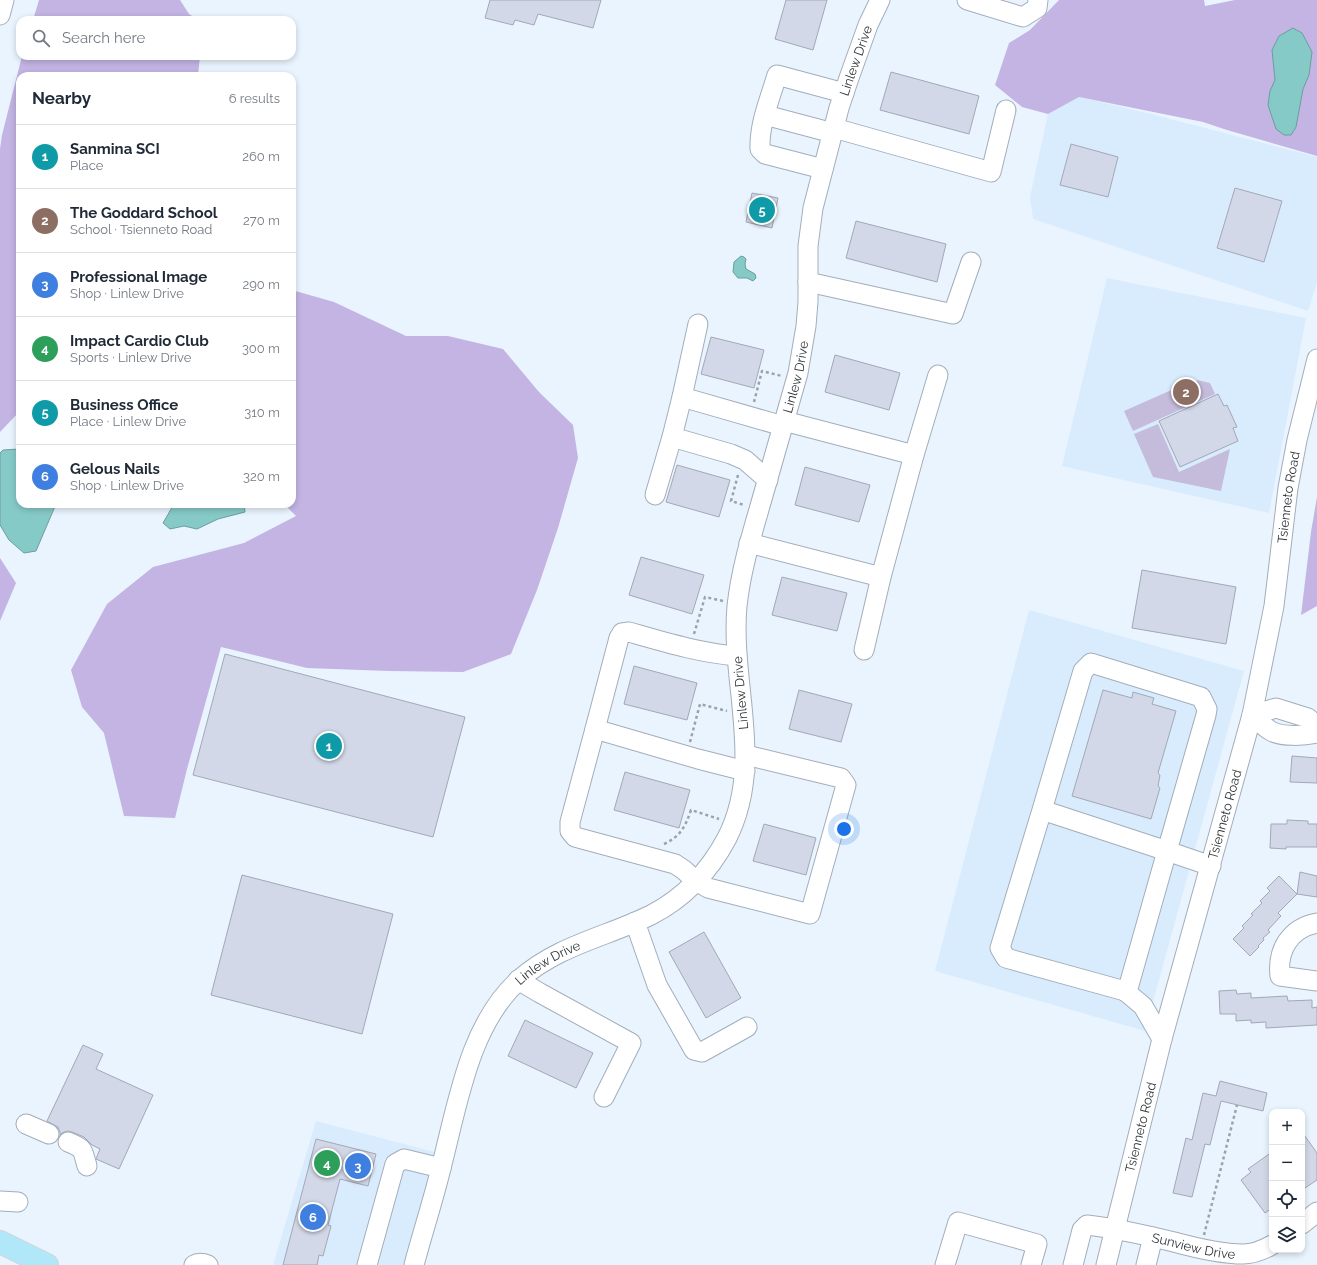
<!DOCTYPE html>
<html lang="en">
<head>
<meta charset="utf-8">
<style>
  body { margin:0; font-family:Raleway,sans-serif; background:#f2f2f3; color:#1f2937 }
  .controls { position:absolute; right:12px; bottom:12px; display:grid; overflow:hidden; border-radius:8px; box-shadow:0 2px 6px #0003 }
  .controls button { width:36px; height:36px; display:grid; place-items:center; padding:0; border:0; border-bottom:1px solid #e0e1e3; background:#fff; color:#1f2937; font:20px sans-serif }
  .you { position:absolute; left:844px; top:829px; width:14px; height:14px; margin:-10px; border:3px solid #fff; border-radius:50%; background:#1a73e8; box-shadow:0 0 0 6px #1a73e833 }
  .badge { display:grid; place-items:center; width:26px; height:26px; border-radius:50%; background:#0f766e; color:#fff; font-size:13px; font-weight:700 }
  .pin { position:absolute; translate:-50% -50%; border:2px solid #fff; box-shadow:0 1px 4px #0006 }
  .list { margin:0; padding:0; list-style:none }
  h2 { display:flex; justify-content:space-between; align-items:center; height:52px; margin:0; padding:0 16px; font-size:17px }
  h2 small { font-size:13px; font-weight:400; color:#747a83 }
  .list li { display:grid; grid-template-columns:26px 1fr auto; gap:12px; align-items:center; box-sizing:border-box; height:64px; padding:0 16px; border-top:1px solid #e0e1e3 }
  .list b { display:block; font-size:15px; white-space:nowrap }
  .list p { margin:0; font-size:13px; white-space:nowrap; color:#747a83 }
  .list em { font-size:13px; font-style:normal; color:#747a83 }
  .icon { flex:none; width:22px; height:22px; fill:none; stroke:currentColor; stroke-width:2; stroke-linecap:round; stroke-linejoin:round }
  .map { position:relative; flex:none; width:1317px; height:1265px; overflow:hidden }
  .search { position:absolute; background:#fff; box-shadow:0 2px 6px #0003; left:16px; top:16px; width:280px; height:44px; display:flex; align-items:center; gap:10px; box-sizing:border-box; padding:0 14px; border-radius:12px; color:#747a83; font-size:15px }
  .panel { position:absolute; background:#fff; box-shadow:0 2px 6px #0003; left:16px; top:72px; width:280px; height:436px; border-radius:12px }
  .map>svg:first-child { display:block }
</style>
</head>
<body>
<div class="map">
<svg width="1317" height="1265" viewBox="0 0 1317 1265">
  <rect width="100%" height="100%" fill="#e9f4fe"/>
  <path fill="#d9ecfe" d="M1079,97L1147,113L1317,157V283L1308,311L1033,219L1030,197L1048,114Z
    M1107,278L1306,318L1269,513L1062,466Z
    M1029,610L1244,671L1145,1031L935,971Z
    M316,1121L442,1154L410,1265H273Z"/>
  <path fill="#c5bbdb" d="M1197,380L1210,383L1215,394L1133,431L1124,411L1185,384L1195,387Z
    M1158,424L1179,472L1230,449L1221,491L1153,477L1134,434Z"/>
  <path fill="#c3b4e3" d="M39,0H180L189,14L199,20H33Z
    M1059,0H1204L1205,6L1235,0H1317V156L1227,130L1203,122L1079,97L1048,114L1022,107L995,85L1009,43L1030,30Z
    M22,56H200L198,76H20V411L0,432V149L2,135Z
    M292,290L334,302L406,336H448L503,349L539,392L573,425L578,458L558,528L537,590L511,654L463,672L388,671L307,668L221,647L187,769L175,818L124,816L104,733L82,707L71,670L107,604L153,567L244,543L296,516L284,504H292Z
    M1317,497V606L1301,615L1311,532Z
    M0,558L16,583L0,621Z"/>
  <path fill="#86cac8" stroke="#6c9d9d" d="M1293,28L1302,33L1312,52L1309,75L1303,89L1296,127L1291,135H1284L1276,129L1268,105L1270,91L1275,80L1272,50L1279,36Z
    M741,256L744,257L746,259L745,264L746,269L755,274L756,278L753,281L747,278H738L733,272L734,262Z
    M20,449V504H56L36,551L24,553L9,540L0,525V453L3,450Z
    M174,504H244L245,512L218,519L197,529L184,526L170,529L163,523Z"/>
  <path fill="#d3d8e8" stroke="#a3a7b6" d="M490,0H601L593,28L538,14L534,25L515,20L513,25L485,18Z
    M786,0H827L813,50L775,39Z
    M891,72L979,96L969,134L880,110Z
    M1071,144L1118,157L1108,197L1060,185Z
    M1235,188L1282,201L1264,262L1217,248Z
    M752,193L778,198L772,228L746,222Z
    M856,221L946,244L937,282L846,258Z
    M711,337L764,350L754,388L701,374Z
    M835,355L900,373L889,410L825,392Z
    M1218,394L1224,406L1227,405L1237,427L1233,428L1238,441L1180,467L1159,421Z
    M677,465L730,480L719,517L666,502Z
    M805,467L870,485L859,522L795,505Z
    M641,557L704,575L692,614L629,595Z
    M1142,570L1236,587L1226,644L1132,628Z
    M782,577L847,593L837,631L772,615Z
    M225,654L465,717L433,837L193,775Z
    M634,666L697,683L687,720L624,704Z
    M799,690L852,704L841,742L789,729Z
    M1103,690L1132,698L1133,692L1154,698L1152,704L1176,711L1158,773L1160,775L1158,786L1160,788L1151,819L1072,796Z
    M1292,756L1317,758V783L1290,782Z
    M625,772L690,790L679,828L614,810Z
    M1287,820L1308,821V824H1317V847H1286V849L1270,848L1271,824H1287Z
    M764,824L816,838L806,875L753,861Z
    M1300,872L1317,876V897L1297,894Z
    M242,875L393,914L362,1034L211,995Z
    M1279,876L1297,894L1278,913L1281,916L1268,930L1270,932L1263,938L1264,940L1258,946L1259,947L1250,956L1233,939L1244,928L1242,926L1253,915L1251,914L1262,903L1260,901L1270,891L1267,888Z
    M704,932L741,998L706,1018L669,952Z
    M1236,990L1237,994L1251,993V998L1287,996L1288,1001L1312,1000V1008L1317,1007V1025L1266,1028V1022L1251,1023V1020L1236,1021V1014H1220L1219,991Z
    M525,1020L593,1053L576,1088L508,1056Z
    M83,1045L103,1054L96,1069L153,1095L119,1169L96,1159L100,1149L92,1145L84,1137L72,1132L67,1131L62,1133L60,1135V1132L58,1127L47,1121Z
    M1220,1081L1267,1093L1263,1111L1221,1101L1210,1145L1205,1144L1192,1197L1173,1193L1186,1138L1192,1140L1203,1093L1216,1096Z
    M1302,1132L1317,1153V1180L1302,1190Z
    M316,1139L376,1154L368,1186L340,1179L328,1225L331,1226L323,1256L319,1255L317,1265H283Z
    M1272,1152V1208L1265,1213L1241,1180L1251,1172L1248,1169Z"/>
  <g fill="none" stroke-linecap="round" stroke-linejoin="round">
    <g stroke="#a2aeba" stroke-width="21">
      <g id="minor">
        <path d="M967,0L1023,17L1037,8L1038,0"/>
        <path d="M0,15L4,0"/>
        <path d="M765,115L833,133"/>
        <path d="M834,128L991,172L1006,110"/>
        <path d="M823,169L765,154L760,149C759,124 770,99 777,75L844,93"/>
        <path d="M808,282L953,314L971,262"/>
        <path d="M682,397L698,324"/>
        <path d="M914,455L938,375"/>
        <path d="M768,480L745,460L731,454L672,437L682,397L783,426"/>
        <path d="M655,495L672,437"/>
        <path d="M749,543L881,577L914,455L784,421"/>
        <path d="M864,650L881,577"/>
        <path d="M1252,715C1258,720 1264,727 1271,731C1281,737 1305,736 1317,733"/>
        <path d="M1252,715L1276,708L1308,718L1317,726"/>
        <path d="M595,729L619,638L622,633L629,632C664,642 700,653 737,656"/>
        <path d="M745,771L698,759L595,729L570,822V831L575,837L675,864L684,870L696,881L708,888L810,914L846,785L841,778L746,755"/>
        <path d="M1042,810L1083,671L1091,663L1201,697L1207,709L1206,715L1167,851L1042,810L1000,948L1006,958L1125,991L1129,985L1167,851L1211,866"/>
        <path d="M635,922L657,985L694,1050L702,1052L747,1027"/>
        <path d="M1317,923C1290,928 1277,950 1280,976L1317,981"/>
        <path d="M518,980L540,993L631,1043L604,1097"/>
        <path d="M1125,991L1143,1006L1162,1039"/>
        <path d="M26,1124L49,1134"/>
        <path d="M68,1142C85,1149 82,1149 87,1166"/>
        <path d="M0,1201L18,1202"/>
        <path d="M1302,1224L1317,1212"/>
        <path d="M194,1265C199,1262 203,1263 208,1265"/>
        <path d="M367,1265L395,1164L404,1159L441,1168"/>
        <path id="s1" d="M414,1265C423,1231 434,1198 442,1164C458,1102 470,1023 520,979C559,945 606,937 651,915C684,898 710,870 727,838C765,763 730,684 737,606C741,569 752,534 762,499C774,457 786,415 798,373L806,326L808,302V246L813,208L839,108L849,78L868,25L880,0"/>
        <path d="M945,1265L958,1222L1037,1244L1031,1265"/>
        <path id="s2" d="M1073,1265L1082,1230L1087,1225C1116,1228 1145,1235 1174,1242C1196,1248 1220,1254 1243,1254C1254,1254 1263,1250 1272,1245"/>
        <path id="s3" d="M1106,1265L1162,1039L1252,715L1274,606L1288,488L1297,440L1317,359"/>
        <path d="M1146,1265L1153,1237"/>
      </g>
    </g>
    <g stroke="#d1d3d3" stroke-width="24">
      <path id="major" d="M0,1242L47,1265"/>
    </g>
    <path stroke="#9aa3aa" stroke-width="2.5" stroke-dasharray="3 3" stroke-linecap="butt" d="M754,402L762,371L782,376
      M738,475L731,501L744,505
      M694,634L705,597L723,601
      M690,742L700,704L727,711
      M664,844C681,836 685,827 691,810L719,819
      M1204,1235L1237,1105"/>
    <use href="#minor" stroke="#fff" stroke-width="19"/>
    <use href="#major" stroke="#b0e8fa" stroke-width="22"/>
  </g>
  <g text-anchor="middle" stroke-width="4" stroke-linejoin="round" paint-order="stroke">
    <g font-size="13" fill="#2f3539" stroke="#fff">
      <text dy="5" stroke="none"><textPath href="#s1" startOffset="1361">Linlew Drive</textPath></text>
      <text dy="5" stroke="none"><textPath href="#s1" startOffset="1037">Linlew Drive</textPath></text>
      <text dy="5" stroke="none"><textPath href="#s3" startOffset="790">Tsienneto Road</textPath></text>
      <text transform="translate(740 693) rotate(-95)" y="5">Linlew Drive</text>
      <text dy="5" stroke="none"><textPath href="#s3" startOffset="466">Tsienneto Road</textPath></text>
      <text dy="5" stroke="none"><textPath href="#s1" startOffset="341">Linlew Drive</textPath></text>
      <text dy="5" stroke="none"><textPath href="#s3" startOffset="142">Tsienneto Road</textPath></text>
      <text dy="5" stroke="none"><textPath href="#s2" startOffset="152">Sunview Drive</textPath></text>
    </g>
  </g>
</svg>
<div class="controls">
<button>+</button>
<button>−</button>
<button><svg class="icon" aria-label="locate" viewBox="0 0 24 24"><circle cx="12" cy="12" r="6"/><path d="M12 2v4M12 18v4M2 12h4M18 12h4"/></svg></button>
<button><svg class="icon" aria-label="layers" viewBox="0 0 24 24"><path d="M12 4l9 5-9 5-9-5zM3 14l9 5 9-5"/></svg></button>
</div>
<div class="you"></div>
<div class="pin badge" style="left:329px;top:746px;background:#0f9aa8">1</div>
<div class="pin badge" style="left:1186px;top:392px;background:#8d6e63">2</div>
<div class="pin badge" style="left:358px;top:1166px;background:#3f7fe0">3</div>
<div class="pin badge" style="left:327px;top:1163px;background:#2e9e5b">4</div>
<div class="pin badge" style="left:762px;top:210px;background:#0f9aa8">5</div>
<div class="pin badge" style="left:313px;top:1217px;background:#3f7fe0">6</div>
<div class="search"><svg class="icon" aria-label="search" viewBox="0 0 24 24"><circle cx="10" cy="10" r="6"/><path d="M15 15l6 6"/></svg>Search here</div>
<section class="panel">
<h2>Nearby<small>6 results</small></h2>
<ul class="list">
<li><span class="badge" style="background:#0f9aa8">1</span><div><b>Sanmina SCI</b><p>Place</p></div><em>260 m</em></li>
<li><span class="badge" style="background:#8d6e63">2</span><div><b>The Goddard School</b><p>School · Tsienneto Road</p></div><em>270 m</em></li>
<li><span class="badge" style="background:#3f7fe0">3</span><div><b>Professional Image</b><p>Shop · Linlew Drive</p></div><em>290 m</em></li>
<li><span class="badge" style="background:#2e9e5b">4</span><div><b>Impact Cardio Club</b><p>Sports · Linlew Drive</p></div><em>300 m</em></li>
<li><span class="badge" style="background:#0f9aa8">5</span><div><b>Business Office</b><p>Place · Linlew Drive</p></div><em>310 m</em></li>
<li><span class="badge" style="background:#3f7fe0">6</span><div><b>Gelous Nails</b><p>Shop · Linlew Drive</p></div><em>320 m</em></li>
</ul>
</section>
</div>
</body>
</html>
